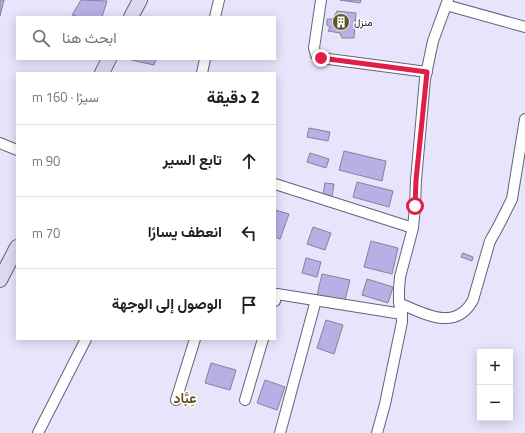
<!DOCTYPE html>
<html lang="ar">
<head>
<meta charset="utf-8">
<style>
  body { margin:0; font-family:"Titillium Web",Vazirmatn,sans-serif; background:#f2f2f2; color:#202124; direction:rtl }
  .controls { position:absolute; right:12px; bottom:12px; display:grid; overflow:hidden; border-radius:0px; box-shadow:0 2px 10px #0003 }
  .controls button { width:36px; height:36px; display:grid; place-items:center; padding:0; border:0; border-bottom:1px solid #e0e0e0; background:#fff; color:#202124; font:20px sans-serif }
  .stop { position:absolute; width:12px; height:12px; margin:-9px; border:3px solid #e11d48; border-radius:50%; background:#fff }
  .stop.end { background:#e11d48; border-color:#fff; box-shadow:0 1px 4px #0008 }
  .list { margin:0; padding:0; list-style:none }
  h2 { display:flex; justify-content:space-between; align-items:center; height:52px; margin:0; padding:0 16px; font-size:17px }
  h2 small { font-size:13px; font-weight:400; color:#757577 }
  .list li { display:grid; grid-template-columns:26px 1fr auto; gap:12px; align-items:center; box-sizing:border-box; height:72px; padding:0 16px; border-top:1px solid #e0e0e0 }
  .list b { display:block; font-size:15px; white-space:nowrap }
  .list em { font-size:13px; font-style:normal; color:#757577 }
  .icon { flex:none; width:22px; height:22px; fill:none; stroke:currentColor; stroke-width:2; stroke-linecap:round; stroke-linejoin:round }
  .map { position:relative; flex:none; width:525px; height:433px; overflow:hidden; direction:ltr }
  .search { position:absolute; background:#fff; box-shadow:0 2px 10px #0003; left:16px; top:16px; width:260px; height:44px; display:flex; align-items:center; gap:10px; box-sizing:border-box; padding:0 14px; border-radius:0px; color:#757577; font-size:15px }
  .panel { position:absolute; background:#fff; box-shadow:0 2px 10px #0003; left:16px; top:72px; width:260px; height:268px; border-radius:0px; direction:rtl }
  .map>svg:first-child { display:block }
</style>
</head>
<body>
<div class="map">
<svg width="525" height="433" viewBox="0 0 525 433">
  <rect width="100%" height="100%" fill="#e8e4fb"/>
  <path fill="#baafe4" stroke="#86819b" d="M0,0H4L0,16Z
    M81,0L107,1L102,17H79L72,15Z
    M340,0H361L360,3Z
    M337,11L356,13L354,38H342L340,33L328,31L330,27L327,25V19H333Z
    M131,59H156L154,65L131,60Z
    M309,128L330,132L328,141L307,137Z
    M344,151L386,161L382,181L339,170Z
    M310,153L329,159L326,168L307,162Z
    M357,182L393,191L389,207L353,197Z
    M325,183L334,184L332,197L323,195Z
    M275,210L289,214L280,239L275,237Z
    M313,227L331,233L325,250L307,244Z
    M371,241L398,248L392,274L364,267Z
    M463,253L473,257L472,261L461,257Z
    M306,258L321,262L317,277L302,273Z
    M322,274L350,280L345,300L317,295Z
    M367,279L393,287L388,303L362,295Z
    M326,320L343,325L334,354L317,348Z
    M211,363L236,370L230,390L205,383Z
    M265,380L285,387L277,410L257,403Z"/>
  <g fill="none" stroke-linecap="round" stroke-linejoin="round">
    <g stroke="#66627b" stroke-width="12">
      <path id="street" d="M321,0L314,48L316,55L321,58L427,72
        M446,5L525,27
        M215,17L219,0
        M202,73L205,59
        M0,143L17,150
        M275,184L413,228
        M275,301L277,294L402,314
        M399,303C424,314 456,332 473,300L490,241L499,225L512,199L525,119
        M176,400L195,339
        M245,400L263,339
        M38,433L86,339
        M280,433L316,300
        M377,433L385,404L402,322V314L399,303V289L400,277L413,228L415,207L416,180L425,79L433,41L448,0"/>
    </g>
    <g stroke="#66627b" stroke-width="16">
      <path id="secondary" d="M131,17L140,0
        M102,73L109,59
        M0,280L17,247"/>
    </g>
    <use href="#street" stroke="#fff" stroke-width="10"/>
    <use href="#secondary" stroke="#ded9ef" stroke-width="14"/>
  </g>
  <g fill="none" stroke-linecap="round" stroke-linejoin="round">
    <path stroke="#e11d48" stroke-width="5" d="M321,58L427,72L416,180L415,206"/>
  </g>
  <defs>
    <g id="building-disc" transform="scale(0.9)"><circle r="9.5" fill="#605723" stroke="#fff"/><path d="M-4-6H4V6H1V3H-1V6H-4ZM-2.5-4.3h1.7v1.8h-1.7ZM.8-4.3h1.7v1.8H.8ZM-2.5-1h1.7V.8h-1.7ZM.8-1h1.7V.8H.8Z" fill="#fff"/></g>
  </defs>
  <g fill-rule="evenodd">
    <use href="#building-disc" x="341" y="22"/>
  </g>
  <g text-anchor="middle" stroke-width="3" stroke-linejoin="round" paint-order="stroke">
    <g font-size="10" fill="#191721" stroke="#fff" text-anchor="start">
      <text x="354" y="26">منزل</text>
    </g>
    <g font-size="14" font-weight="bold" fill="#62571b" stroke="#fff">
      <text x="185" y="403">عِبَّاد</text>
    </g>
  </g>
</svg>
<div class="controls">
<button>+</button>
<button>−</button>
</div>
<div class="stop" style="left:415px;top:206px"></div>
<div class="stop end" style="left:321px;top:58px"></div>
<div class="search"><svg class="icon" aria-label="search" viewBox="0 0 24 24"><circle cx="10" cy="10" r="6"/><path d="M15 15l6 6"/></svg>ابحث هنا</div>
<section class="panel">
<h2>2 دقيقة<small>سيرًا · 160 m</small></h2>
<ul class="list">
<li><svg class="icon" aria-label="ahead" viewBox="0 0 24 24"><path d="M12 20V5M6 11l6-6 6 6"/></svg><div><b>تابع السير</b></div><em>90 m</em></li>
<li><svg class="icon" aria-label="left" viewBox="0 0 24 24"><path d="M17 20v-9H6M10 6l-5 5 5 5"/></svg><div><b>انعطف يسارًا</b></div><em>70 m</em></li>
<li><svg class="icon" aria-label="arrive" viewBox="0 0 24 24"><path d="M6 21V4h12l-3 4 3 4H6"/></svg><div><b>الوصول إلى الوجهة</b></div></li>
</ul>
</section>
</div>
</body>
</html>
